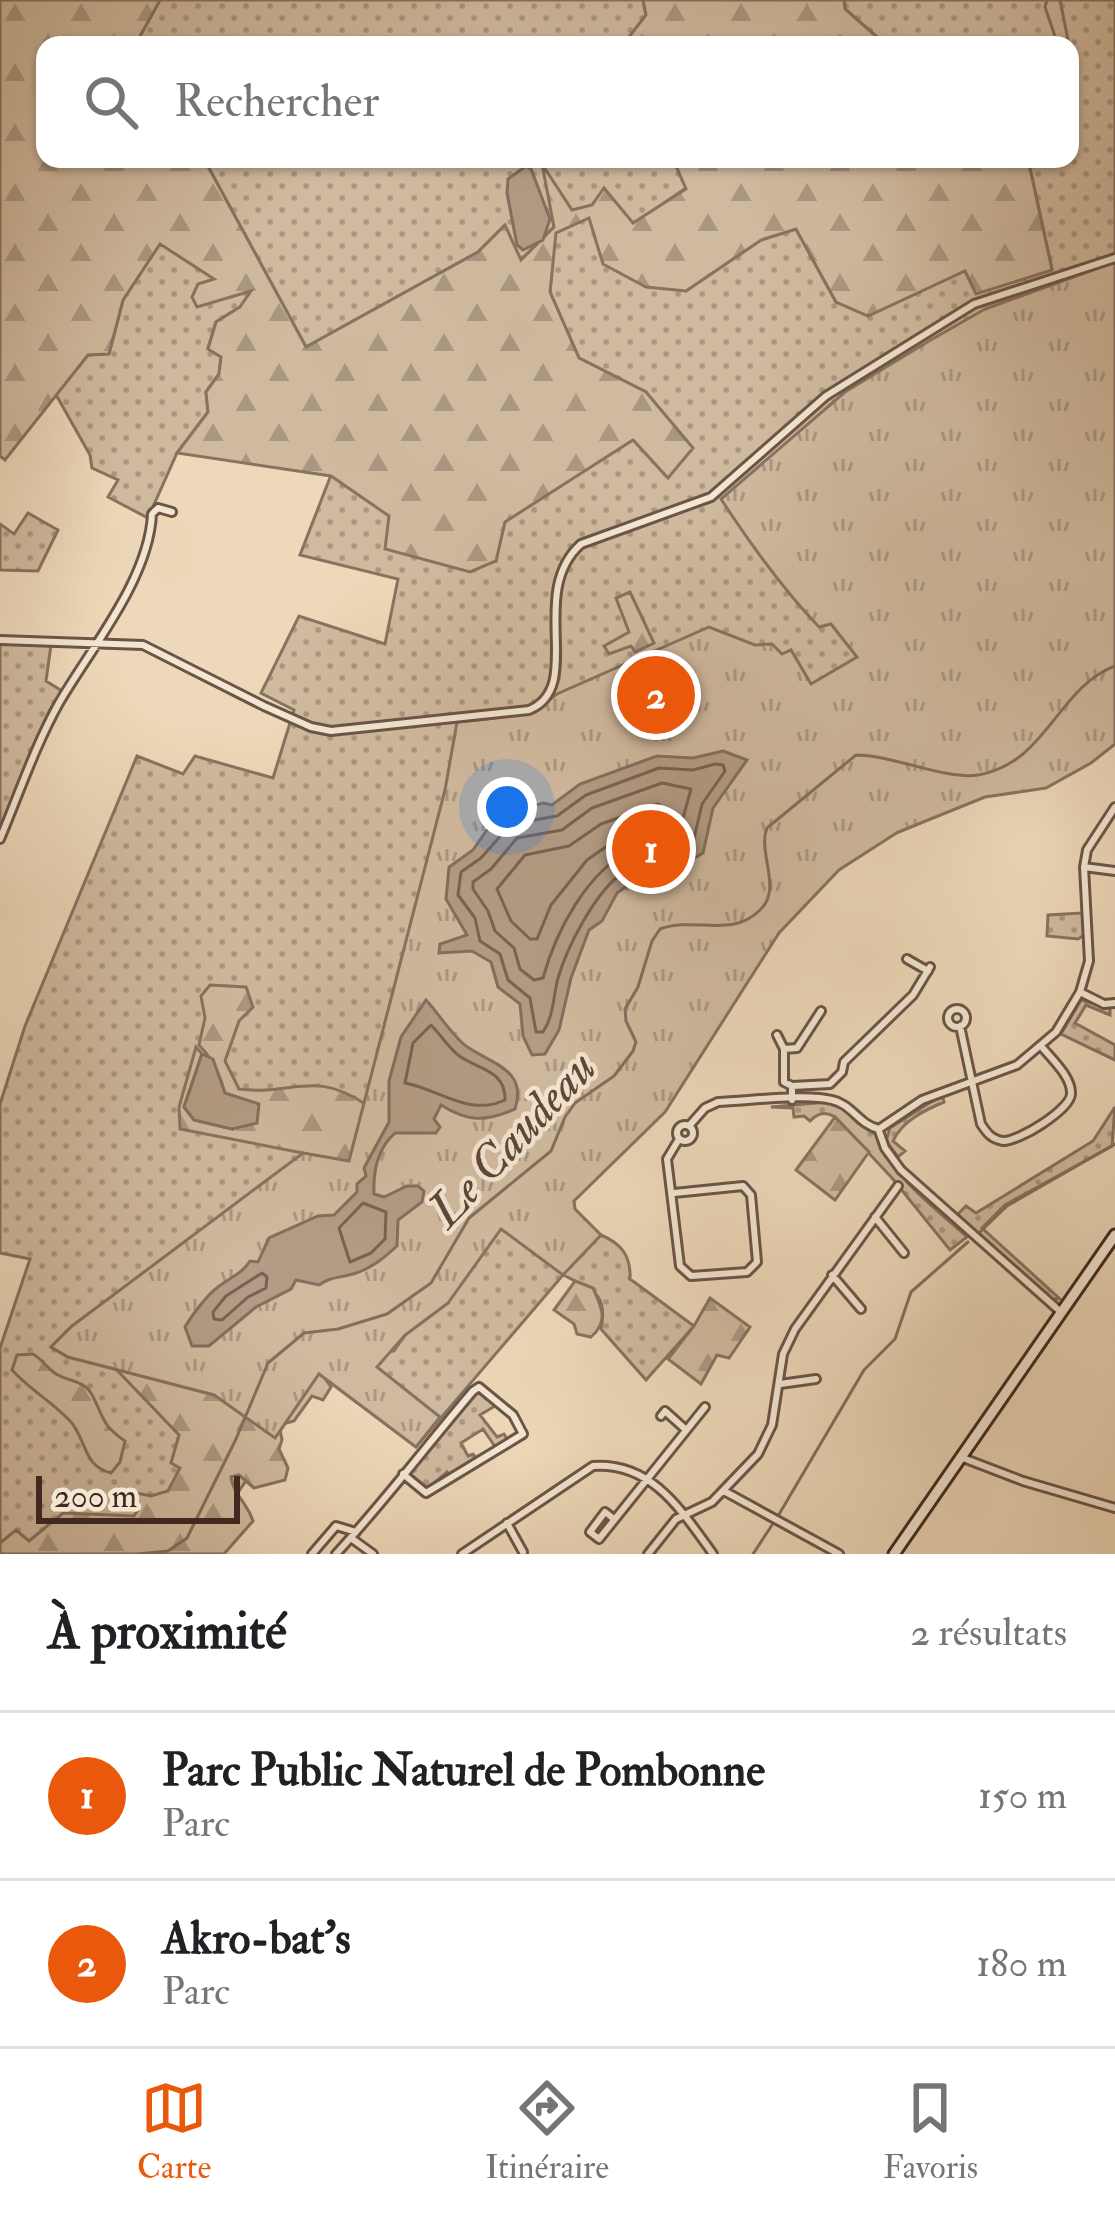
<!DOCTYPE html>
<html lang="fr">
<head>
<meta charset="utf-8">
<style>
  body { margin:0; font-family:"IM FELL Double Pica",serif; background:#f2f2f2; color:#202124 }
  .scale { position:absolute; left:36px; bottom:30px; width:204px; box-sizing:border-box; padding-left:12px; border:6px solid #412920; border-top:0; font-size:33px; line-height:42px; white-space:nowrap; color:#412920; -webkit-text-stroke:9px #f3e6d2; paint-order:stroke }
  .you { position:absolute; left:507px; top:807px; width:42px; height:42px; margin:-30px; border:9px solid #fff; border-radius:50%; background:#1a73e8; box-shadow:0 0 0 18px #1a73e833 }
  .badge { display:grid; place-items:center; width:78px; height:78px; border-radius:50%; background:#ea580c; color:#fff; font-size:39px; font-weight:700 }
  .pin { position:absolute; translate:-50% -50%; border:6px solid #fff; box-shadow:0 3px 12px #0006 }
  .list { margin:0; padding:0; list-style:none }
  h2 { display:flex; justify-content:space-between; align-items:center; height:156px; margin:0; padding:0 48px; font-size:51px }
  h2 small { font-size:39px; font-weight:400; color:#757577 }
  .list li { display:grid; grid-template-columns:78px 1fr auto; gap:36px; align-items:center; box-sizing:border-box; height:168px; padding:0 48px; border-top:3px solid #e0e0e0 }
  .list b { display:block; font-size:45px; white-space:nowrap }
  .list p { margin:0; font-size:39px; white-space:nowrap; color:#757577 }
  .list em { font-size:39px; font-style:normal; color:#757577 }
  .icon { flex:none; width:66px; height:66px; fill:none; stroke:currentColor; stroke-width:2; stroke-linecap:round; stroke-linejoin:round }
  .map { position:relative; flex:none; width:1115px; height:1554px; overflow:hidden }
  .search { position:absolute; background:#fff; box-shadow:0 3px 9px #0004; left:36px; right:36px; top:36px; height:132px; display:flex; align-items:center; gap:30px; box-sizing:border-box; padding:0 42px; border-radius:24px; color:#757577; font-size:45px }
  .sheet { height:492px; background:#fff }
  nav { display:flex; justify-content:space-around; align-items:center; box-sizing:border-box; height:168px; border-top:3px solid #e0e0e0; background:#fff; font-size:33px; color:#757577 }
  nav a { display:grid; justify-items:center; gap:6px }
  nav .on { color:#ea580c }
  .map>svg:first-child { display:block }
</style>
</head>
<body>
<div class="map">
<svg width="1115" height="1554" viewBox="0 0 1115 1554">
  <defs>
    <pattern id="grass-dots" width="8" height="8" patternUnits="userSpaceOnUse" patternTransform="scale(3)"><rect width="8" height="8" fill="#d0ba9f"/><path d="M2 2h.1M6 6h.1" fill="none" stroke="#aa9781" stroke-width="1.8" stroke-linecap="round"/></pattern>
    <pattern id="forest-firs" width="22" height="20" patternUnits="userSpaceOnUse" patternTransform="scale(3)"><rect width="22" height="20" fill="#d0ba9f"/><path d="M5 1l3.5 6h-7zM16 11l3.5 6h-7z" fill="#aa9781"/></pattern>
    <pattern id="park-tufts" width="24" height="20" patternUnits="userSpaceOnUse" patternTransform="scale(3)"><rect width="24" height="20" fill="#d0ba9f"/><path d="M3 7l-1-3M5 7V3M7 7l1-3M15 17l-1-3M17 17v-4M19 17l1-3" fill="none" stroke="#aa9781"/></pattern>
  </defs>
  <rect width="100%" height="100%" fill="#edd8b9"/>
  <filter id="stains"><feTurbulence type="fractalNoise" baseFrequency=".00167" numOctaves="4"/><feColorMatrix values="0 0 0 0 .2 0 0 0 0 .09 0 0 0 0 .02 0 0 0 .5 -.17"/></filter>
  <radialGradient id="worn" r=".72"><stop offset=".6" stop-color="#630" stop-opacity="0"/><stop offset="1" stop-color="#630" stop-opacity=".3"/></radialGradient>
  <path fill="url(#grass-dots)" stroke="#887260" stroke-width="3" d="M160,0H643L646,15L623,45H143L139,38Z
    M844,0H1115V708L986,796L809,869L554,1201L592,1241L601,1235C622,1244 631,1256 630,1279L694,1326L646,1380L601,1329C609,1292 589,1288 563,1275L416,1447L319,1374L196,1554H0V1348L30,1259L0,1253V1104L25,1026L137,756L183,774L195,756L273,778L294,710L261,693L299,616L385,644L398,579L300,555L331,475L390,516L496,561L504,522L633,439L667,477L646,392L579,358L550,292L555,233L590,217L686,291L761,240L796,229L836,302L966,270L1052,269L1028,159H1070V45H886L845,9Z
    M204,159H673L686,188L633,224L592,205L572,211L544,168L554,227L520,261L504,226L478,252L306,347Z
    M160,243L216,280L253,290L240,307L216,322L208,348L221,357L219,374L206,392L208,412L177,453L148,518L108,497L118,480L92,468L90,455L55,393L88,355L109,353L123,300Z
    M28,513L58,530L38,571L0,570V524L14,534Z
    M0,643L51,645L46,681L62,691L49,712L0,831Z
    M1082,913L1086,934L1078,939L1047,936L1048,915Z
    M1081,1000L1110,1008V1015L1086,1005L1075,1023L1115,1045V1060L1061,1034Z
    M942,1095L944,1102C925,1110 902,1121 893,1141L905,1151L898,1157L886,1141L890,1128Z
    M828,1102C847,1106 857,1126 876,1134C892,1177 934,1207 967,1237L950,1250L892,1178L835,1117C825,1111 818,1113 810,1121L804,1116L794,1117L793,1108L771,1107Z
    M1115,1107L1112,1146L1005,1205L982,1228L1060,1299H1052L956,1216L966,1206L976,1213L1093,1141Z
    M482,1392L495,1406L480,1415L497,1437L504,1434L508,1440L496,1448L483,1429L461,1443L468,1456L473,1454L477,1459L450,1476L447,1472L426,1490L407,1474L475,1394Z"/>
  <path fill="url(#forest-firs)" stroke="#887260" stroke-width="3" d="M0,0H160L139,38L143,45H45V159H204L306,347L478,252L505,225L521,260L554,227L542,164L572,210L592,205L604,188L633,223L686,189L673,159H1028L1052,270L976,294L965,271L868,316L836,302L796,229L761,240L686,291L646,287L603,264L589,218L556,233L550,292L579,358L646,392L693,448L668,478L633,440L505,522L496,561L470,572L385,549L389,516L331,476L177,453L208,412L206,392L219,374L221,357L208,349L216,322L240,307L251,291L197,307L192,297L198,284L214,279L160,244L123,300L109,354L88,355L5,460L0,456Z
    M643,0H844L845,9L886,45H623L646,15Z
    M1047,0H1060L1069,45H1058L1045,7Z
    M630,592L654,643L635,652L631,646L609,654L604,646L629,632L616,598Z
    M210,985L246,987L253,1007L239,1021L225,1061L239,1089C293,1096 313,1069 365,1104L381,1096L349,1162L180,1129L179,1107L196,1047L202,1054L184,1107L194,1120L232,1129C226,1097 222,1068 199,1045L205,1018L201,996Z
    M835,1117L869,1152L835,1200L796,1170Z
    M575,1281L593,1288C602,1308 609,1321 591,1337L577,1334L574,1324L554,1310Z
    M443,1290L448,1303L405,1335L394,1351L316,1366L331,1387L323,1400L312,1396L294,1421L279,1425L282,1440L279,1449L288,1468L285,1480L254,1488L239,1475L231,1477C233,1494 248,1504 253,1521L224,1554H0V1543L16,1530L29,1541L63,1513L134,1516L138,1510L132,1492L151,1496L168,1491L180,1468L171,1463L179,1435L114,1367L68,1357L51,1347L72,1326Z
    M710,1298L750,1327L729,1358L717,1355L701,1384L668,1359L694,1326Z
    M33,1354C43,1360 47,1368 56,1374C67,1381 83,1380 91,1393C104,1416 100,1424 125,1441L120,1462L111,1473C83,1466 87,1441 71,1422C54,1403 30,1390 12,1370L17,1355Z"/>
  <path fill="url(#park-tufts)" stroke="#887260" stroke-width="3" d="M1115,262V744L1091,763L1046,788L985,797L898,832L839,870L779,933L665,1112L574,1201L575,1209L601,1235L563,1275L501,1229L448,1303L405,1335L377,1367L440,1417L416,1447L319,1374L275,1438L214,1395L68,1357L51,1347L72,1326L303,1153L349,1161L445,790L457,722C492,718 530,719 557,694L709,627L755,645L772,644L782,654L791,650L811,684L857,657L831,624L819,627C781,587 751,545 721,499L845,392L929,341L985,309Z"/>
  <path fill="#b39c85" stroke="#856e5d" stroke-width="3" d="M526,166L531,169L550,219L543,240L523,250L517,245L507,193L508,179Z
    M723,751L747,760L713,808L703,853L684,864L647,872L617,893L602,921L589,930L571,978L559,1030L545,1054L532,1055L523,1036L520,1004L498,987L491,962L472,951L439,953L440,944L467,935L446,899L449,867L473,850L493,821L506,813L543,803L552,805L580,784L657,756L693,758Z
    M426,1000C439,1014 451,1034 466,1046C491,1064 528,1069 515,1109C485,1122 468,1122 441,1105L434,1119L440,1127L436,1133H395C377,1149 373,1172 374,1194L384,1197L407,1186H418L424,1191L422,1202L398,1220L397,1246C385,1257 372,1268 356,1273C342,1278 331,1276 319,1285L296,1280L291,1289L256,1307L209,1346H192L185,1327C192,1315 207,1295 218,1287C230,1277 241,1275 250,1261L258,1262L269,1238L318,1216L334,1215L357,1192V1184L366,1176L364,1168L389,1122V1081L401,1037Z
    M202,1054L213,1059L225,1093L259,1104L257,1123L232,1129L194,1120L184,1107Z"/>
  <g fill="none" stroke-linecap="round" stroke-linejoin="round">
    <path stroke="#7a6252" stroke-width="3" d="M715,764L723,765L725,771L702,804L692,847C669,859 643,858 621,874C595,893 567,947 558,978C553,996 554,1016 543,1032H536L530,998L508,980L500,954L480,941L475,918L458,895L461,872L481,858L511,824L557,816L586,795L659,768L693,770Z
      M662,783L691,789L678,836C664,842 647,842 633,849C587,871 556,931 543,978L534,980L520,969L514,948L495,931L488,911L473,889V882L491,869L517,838L562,830L592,808Z
      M658,804L665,809L661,822L626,833L587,860L551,905L537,939H530L511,921L497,889L525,855L569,846L601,824Z
      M431,1025C440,1034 448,1047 458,1055C478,1070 506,1070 505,1100C469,1117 439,1089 405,1083L413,1043Z
      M363,1203L386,1212L385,1239L371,1253L350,1262L339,1228Z
      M262,1273L267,1277L266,1288L248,1297L222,1320L214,1319L213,1312L226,1296Z"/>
    <path stroke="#856e5d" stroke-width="3" d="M978,1234L1007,1206L1115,1144
      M778,1516L864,1370L895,1339L911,1292L968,1242
      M138,1554L168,1551L187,1538L236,1439L268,1363L304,1333L338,1329L387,1314L431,1283L469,1218L551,1151L565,1117L575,1103L614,1076L633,1051L636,1042L626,1021L625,1009L638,987L652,941L660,929C695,916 731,939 760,910C783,889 757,852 767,828L856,755C892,755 946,780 978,775C1047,763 1057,688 1115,666
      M753,1554L772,1525"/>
    <g stroke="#6c5546" stroke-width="12">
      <path id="street" d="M0,640L143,645L264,706L311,727L331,731L529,710C586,687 526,593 581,544L711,497L826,396L974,304L1115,258
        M0,839C19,794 35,746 59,703C91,648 149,579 152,514L158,508L172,512
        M1084,867L1115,871
        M907,959L928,971
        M1080,992L1104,1004L1115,1003
        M948 1018a9 9 0 1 1 18 0a9 9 0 1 1-18 0Z
        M960,1026L981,1124C987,1133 991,1139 1003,1141C1018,1142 1070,1110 1071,1094C1072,1077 1051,1058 1041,1046
        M777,1035L784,1049
        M792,1086L830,1084L842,1072L844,1062L913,995L930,967
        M792,1100V1086L784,1082V1049L797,1048L821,1011
        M677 1133a8 8 0 1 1 16 0a8 8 0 1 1-16 0Z
        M689,1126L705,1108L718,1102C748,1101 806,1093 832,1100C852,1104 859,1125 879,1129
        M879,1129L922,1100L1017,1065L1056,1032L1080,992L1089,961L1084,867L1087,850L1115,807
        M879,1131L885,1148L901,1170L1062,1313
        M674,1193L743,1186L751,1195L757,1262L747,1272L691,1276L680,1266L667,1159L679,1139
        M875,1217L904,1253
        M832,1275L861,1309
        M780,1384L816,1379
        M661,1416L665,1411L685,1429
        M963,1458L1023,1481L1115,1508
        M724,1491L839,1554
        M614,1519L605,1512L590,1532L599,1539L705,1407
        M507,1523L523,1552
        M351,1538L373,1554
        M312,1554L336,1526L356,1532
        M336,1554C384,1502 427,1445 473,1391L479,1387L513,1415L523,1434L426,1493L403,1474
        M462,1554L593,1466C652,1462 681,1510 713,1554
        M648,1554L676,1519L712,1502L758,1454L772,1425L783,1354L795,1329L898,1186"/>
    </g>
    <g stroke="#412920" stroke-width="15">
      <path id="secondary" d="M894,1554L1115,1235"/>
    </g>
    <use href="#street" stroke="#f3e6d2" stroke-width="6"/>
    <use href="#secondary" stroke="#f3e6d2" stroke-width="9"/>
  </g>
  <g text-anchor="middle" stroke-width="9" stroke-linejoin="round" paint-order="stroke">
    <g font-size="48" font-style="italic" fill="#5e4639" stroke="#f3e6d2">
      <text transform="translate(511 1138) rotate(-47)" y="17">Le Caudeau</text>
    </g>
  </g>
  <rect width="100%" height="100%" filter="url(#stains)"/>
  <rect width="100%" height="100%" fill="url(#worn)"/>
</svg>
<div class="scale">200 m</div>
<div class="you"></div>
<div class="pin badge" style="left:651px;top:849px">1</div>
<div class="pin badge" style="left:656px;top:695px">2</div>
<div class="search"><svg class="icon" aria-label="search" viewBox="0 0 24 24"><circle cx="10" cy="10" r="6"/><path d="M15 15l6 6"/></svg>Rechercher</div>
</div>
<section class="sheet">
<h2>À proximité<small>2 résultats</small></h2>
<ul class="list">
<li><span class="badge">1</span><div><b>Parc Public Naturel de Pombonne</b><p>Parc</p></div><em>150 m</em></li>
<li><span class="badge">2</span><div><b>Akro-bat's</b><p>Parc</p></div><em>180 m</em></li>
</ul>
</section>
<nav>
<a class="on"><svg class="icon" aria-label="map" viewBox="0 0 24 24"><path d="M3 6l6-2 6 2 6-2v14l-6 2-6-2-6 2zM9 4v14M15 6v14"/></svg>Carte</a>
<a><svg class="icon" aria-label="directions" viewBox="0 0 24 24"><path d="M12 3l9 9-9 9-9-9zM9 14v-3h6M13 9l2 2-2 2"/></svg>Itinéraire</a>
<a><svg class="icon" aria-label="saved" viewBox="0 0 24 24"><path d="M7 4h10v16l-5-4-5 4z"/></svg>Favoris</a>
</nav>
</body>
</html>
